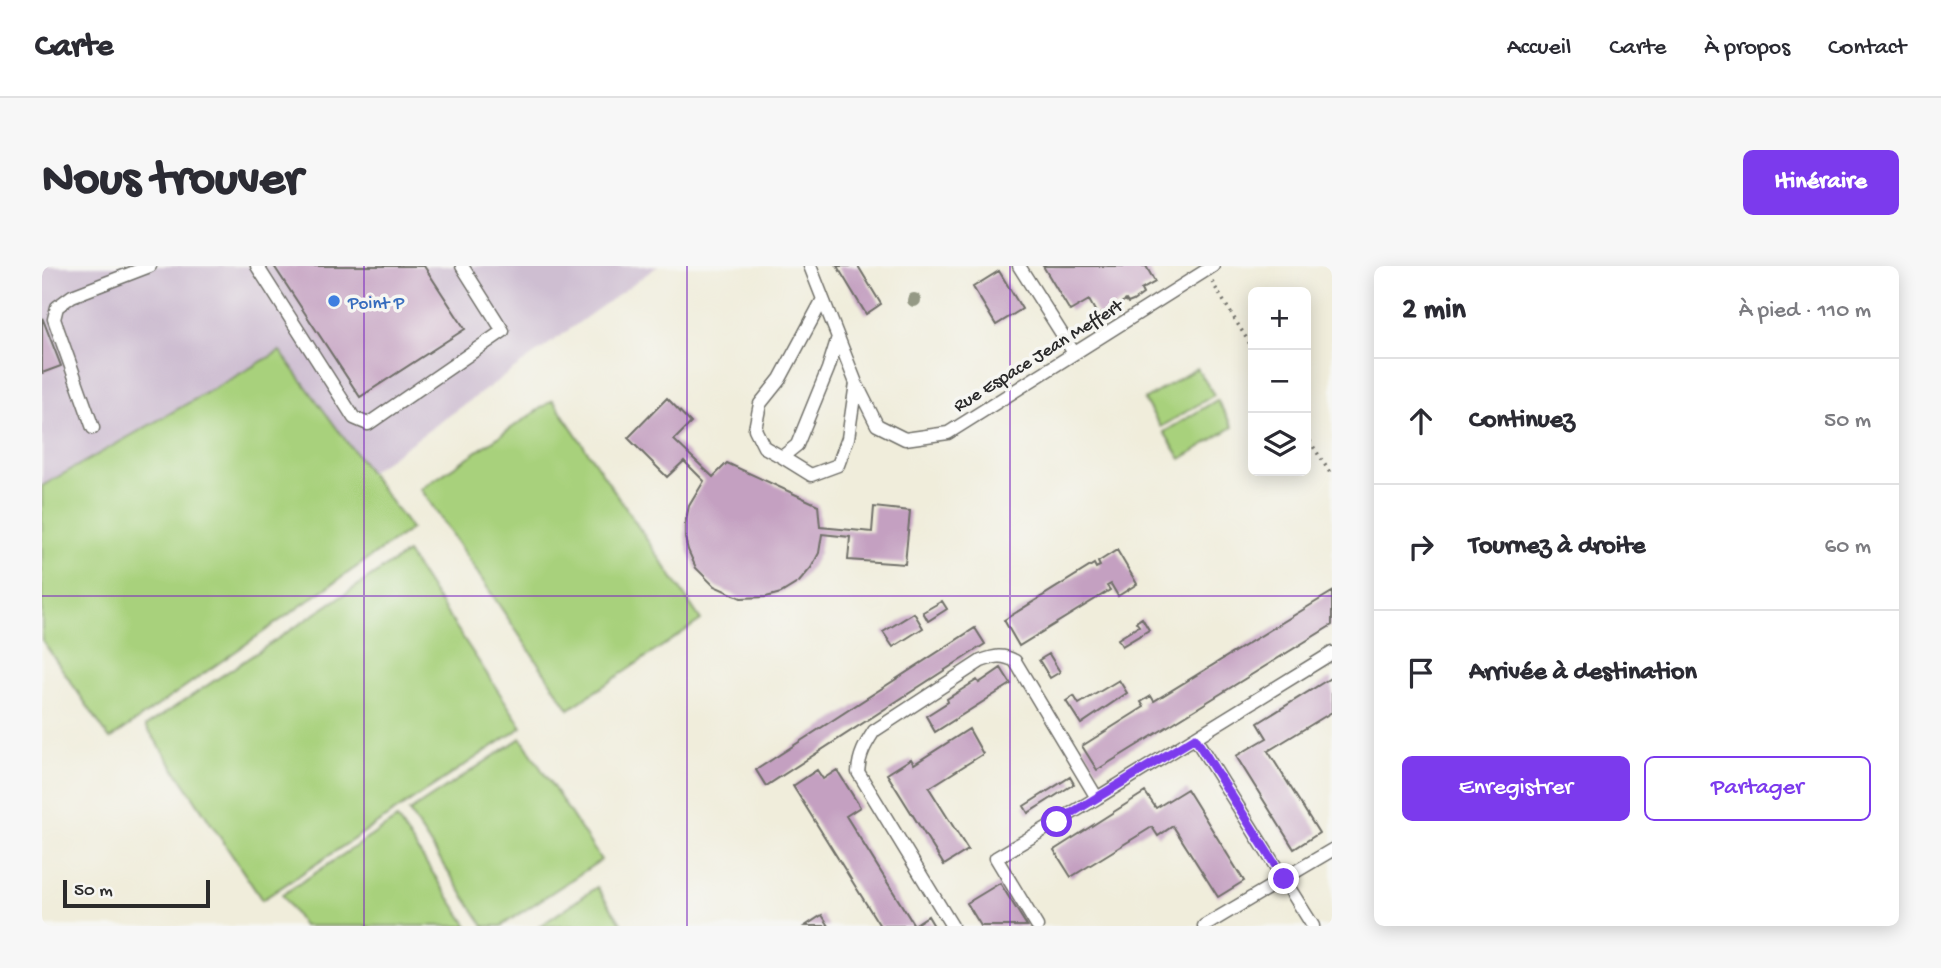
<!DOCTYPE html>
<html lang="fr">
<head>
<meta charset="utf-8">
<style>
  body { margin:0; font-family:"Gochi Hand",sans-serif; background:#f7f7f7; color:#2b2b33 }
  .controls { position:absolute; right:21px; top:21px; display:grid; overflow:hidden; border-radius:10px; box-shadow:0 4px 18px #0003 }
  .controls button { width:63px; height:63px; display:grid; place-items:center; padding:0; border:0; border-bottom:2px solid #e1e1e2; background:#fff; color:#2b2b33; font:35px sans-serif }
  .scale { position:absolute; left:21px; bottom:18px; width:147px; box-sizing:border-box; padding-left:7px; border:4px solid #2b2b2b; border-top:0; font-size:19px; line-height:24px; white-space:nowrap; color:#2b2b2b; -webkit-text-stroke:5px #f6f6f2; paint-order:stroke }
  .stop { position:absolute; width:21px; height:21px; margin:-16px; border:5px solid #7c3aed; border-radius:50%; background:#fff }
  .stop.end { background:#7c3aed; border-color:#fff; box-shadow:0 2px 7px #0008 }
  .list { margin:0; padding:0; list-style:none }
  h2 { display:flex; justify-content:space-between; align-items:center; height:91px; margin:0; padding:0 28px; font-size:30px }
  h2 small { font-size:23px; font-weight:400; color:#7c7c81 }
  .list li { display:grid; grid-template-columns:46px 1fr auto; gap:21px; align-items:center; box-sizing:border-box; height:126px; padding:0 28px; border-top:2px solid #e1e1e2 }
  .list b { display:block; font-size:26px; white-space:nowrap }
  .list em { font-size:23px; font-style:normal; color:#7c7c81 }
  .actions { display:flex; gap:14px; padding:21px 28px }
  .actions a { flex:1; padding:16px 0; border:2px solid #7c3aed; border-radius:10px; text-align:center; font-size:24px; color:#7c3aed }
  .actions .main { background:#7c3aed; color:#fff }
  .icon { flex:none; width:38px; height:38px; fill:none; stroke:currentColor; stroke-width:2; stroke-linecap:round; stroke-linejoin:round }
  .map { position:relative; flex:none; width:1290px; height:660px; overflow:hidden; border-radius:10px }
  header { display:flex; align-items:center; gap:42px; box-sizing:border-box; height:98px; padding:0 35px; background:#fff; border-bottom:2px solid #e1e1e2 }
  header strong { font-size:33px }
  nav { display:flex; gap:38px; margin-inline-start:auto; font-size:24px }
  .intro { display:flex; align-items:center; justify-content:space-between; box-sizing:border-box; height:168px; padding:0 42px }
  h1 { margin:0; font-size:49px }
  .button { padding:18px 32px; border-radius:10px; background:#7c3aed; color:#fff; font-size:24px; font-weight:700 }
  main { display:flex; gap:42px; padding:0 42px }
  aside { flex:1; background:#fff; border-radius:10px; box-shadow:0 4px 18px #0003 }
  .map>svg:first-child { display:block }
</style>
</head>
<body>
<header>
<strong>Carte</strong>
<nav><a>Accueil</a><a>Carte</a><a>À propos</a><a>Contact</a></nav>
</header>
<div class="intro"><h1>Nous trouver</h1><a class="button">Itinéraire</a></div>
<main>
<div class="map">
<svg width="1290" height="660" viewBox="0 0 1290 660">
  <rect width="100%" height="100%" fill="#f6f6f2"/>
  <filter id="ink" filterUnits="userSpaceOnUse"><feTurbulence type="fractalNoise" baseFrequency=".0143" numOctaves="2"/><feDisplacementMap in="SourceGraphic" scale="14" xChannelSelector="R" yChannelSelector="G"/><feConvolveMatrix kernelMatrix="1 2 1 2 8 2 1 2 1" color-interpolation-filters="sRGB"/></filter>
  <filter id="wash" filterUnits="userSpaceOnUse"><feTurbulence type="fractalNoise" baseFrequency=".00686" numOctaves="4" result="noise"/><feDisplacementMap in="SourceGraphic" scale="28" xChannelSelector="R" yChannelSelector="G"/><feGaussianBlur stdDeviation="1.57" result="paint"/><feColorMatrix in="noise" values="0 0 0 0 0 0 0 0 0 0 0 0 0 0 0 0 0 1.4 0 .05"/><feComposite in="paint" operator="in"/></filter>
  <g filter="url(#wash)">
    <rect width="100%" height="100%" fill="#f0eddb"/>
    <path fill="#cebed1" d="M0,0H616L327,207L237,85L0,220Z"/>
    <path fill="#a8d17c" stroke="#6a7e54" stroke-width="2" d="M238,85L369,263L68,473L0,374V220Z
      M1155,102L1172,129L1119,161L1102,134Z
      M511,134L659,354L527,443L379,223Z
      M1175,134L1191,161L1139,193L1122,166Z
      M365,287L480,461L220,634L104,460Z
      M479,472L559,594L459,660H442L367,546Z
      M355,553L426,660H261L240,629Z
      M555,621L581,660H498Z"/>
    <g id="blocks">
      <path fill="#c4a0c1" d="M232,0H382L423,63L318,131Z
        M795,0H816L839,38L824,48Z
        M1001,0H1104L1113,16L1099,24L1101,28L1091,35L1086,37L1084,34L1056,50L1047,34L1028,45Z
        M957,5L980,43L954,59L931,21Z
        M0,51L19,100L0,107Z
        M625,132L649,157L632,174L671,211L685,197L776,239L778,261L830,266L832,241L868,245L863,298L806,294L808,271L780,268L777,287L769,302L757,316L739,327L724,331L699,332L672,320L654,302L646,284L643,272V258L647,240L662,215L642,195L625,211L586,172Z
        M1075,284L1095,318L1076,330L1069,318L1065,320L1068,324L977,380L962,354L1052,298L1054,302L1058,300L1056,296Z
        M1290,326V359L1055,504L1040,480L1102,441L1099,436L1109,430L1112,435Z
        M900,335L905,343L886,355L881,346Z
        M872,347L881,362L851,381L841,366Z
        M1100,352L1107,364L1080,380L1076,373L1097,360L1094,356Z
        M933,362L943,378L724,520L714,504Z
        M1007,388L1018,406L1008,412L997,394Z
        M959,402L969,418L893,466L884,450L906,436L905,433L935,414L937,417Z
        M1290,411V446L1226,485L1277,567L1252,583L1194,490L1225,472L1216,457Z
        M1077,414L1085,427L1039,458L1024,435L1032,430L1037,438Z
        M927,463L941,488L887,522L926,584L902,599L845,508L869,493L872,498Z
        M775,504L781,513L795,504L818,541L804,550L872,659L886,650L892,660H838L751,520Z
        M1028,511L1032,518L986,547L982,540Z
        M1145,523L1202,615L1176,631L1131,560L1116,570L1110,561L1029,611L1012,584L1103,526L1114,542Z
        M958,617L985,660H939L925,637Z
        M780,649L787,660H763Z"/>
    </g>
  </g>
  <g filter="url(#ink)">
    <use href="#blocks" fill-opacity="0" stroke="#706f69" stroke-width="2"/>
    <g fill="none" stroke-linecap="round" stroke-linejoin="round">
      <g stroke="#706f69" stroke-width="15">
        <path id="service" d="M215,0L312,152L326,158L461,65L420,0
          M768,0L814,117L835,159L863,173L906,167L1171,0
          M977,0L1032,87
          M781,33L738,113L718,138L713,163L722,181L740,191L755,179L786,103L796,71
          M51,162L12,53L15,41L30,30L108,0
          M740,191L769,209L796,199L806,172L814,117
          M1153,472L1271,660
          M910,660L816,506C817,489 823,479 832,465L939,395C953,390 960,388 973,395L1055,532L1290,387
          M995,660L954,592L1055,532
          M1162,660L1290,584"/>
      </g>
      <path stroke="#706f69" stroke-width="3.5" stroke-dasharray="2 5" stroke-linecap="butt" d="M1170,16L1211,83
        M1264,169L1290,210"/>
      <use href="#service" stroke="#fff" stroke-width="12"/>
    </g>
    <circle fill="#959985" cx="872" cy="34" r="7"/>
  </g>
  <g fill="none" stroke-linecap="round" stroke-linejoin="round" filter="url(#ink)">
    <path stroke="#7c3aed" stroke-width="9" d="M1015,556L1153,472L1242,613"/>
  </g>
  <path fill="none" stroke="#7b2cbf" stroke-width="2" stroke-opacity="0.55" d="M322,0V660M645,0V660M968,0V660M0,330H1290"/>
  <circle fill="#3f7fe0" stroke="#f6f6f2" stroke-width="2.5" cx="292" cy="35" r="7"/>
  <g text-anchor="middle" stroke-width="7" stroke-linejoin="round" paint-order="stroke">
    <g font-size="19" fill="#366cbe" stroke="#f6f6f2" text-anchor="start">
      <text x="306" y="42">Point P</text>
    </g>
    <g font-size="19" fill="#2b2b2b" stroke="#f6f6f2">
      <text transform="translate(995 88) rotate(-32)" y="7">Rue Espace Jean Meffert</text>
    </g>
  </g>
</svg>
<div class="controls">
<button>+</button>
<button>−</button>
<button><svg class="icon" aria-label="layers" viewBox="0 0 24 24"><path d="M12 4l9 5-9 5-9-5zM3 14l9 5 9-5"/></svg></button>
</div>
<div class="scale">50 m</div>
<div class="stop" style="left:1015px;top:556px"></div>
<div class="stop end" style="left:1242px;top:613px"></div>
</div>
<aside>
<h2>2 min<small>À pied · 110 m</small></h2>
<ul class="list">
<li><svg class="icon" aria-label="ahead" viewBox="0 0 24 24"><path d="M12 20V5M6 11l6-6 6 6"/></svg><div><b>Continuez</b></div><em>50 m</em></li>
<li><svg class="icon" aria-label="right" viewBox="0 0 24 24"><path d="M7 20v-9h11M14 6l5 5-5 5"/></svg><div><b>Tournez à droite</b></div><em>60 m</em></li>
<li><svg class="icon" aria-label="arrive" viewBox="0 0 24 24"><path d="M6 21V4h12l-3 4 3 4H6"/></svg><div><b>Arrivée à destination</b></div></li>
</ul>
<div class="actions"><a class="main">Enregistrer</a><a>Partager</a></div>
</aside>
</main>
</body>
</html>
